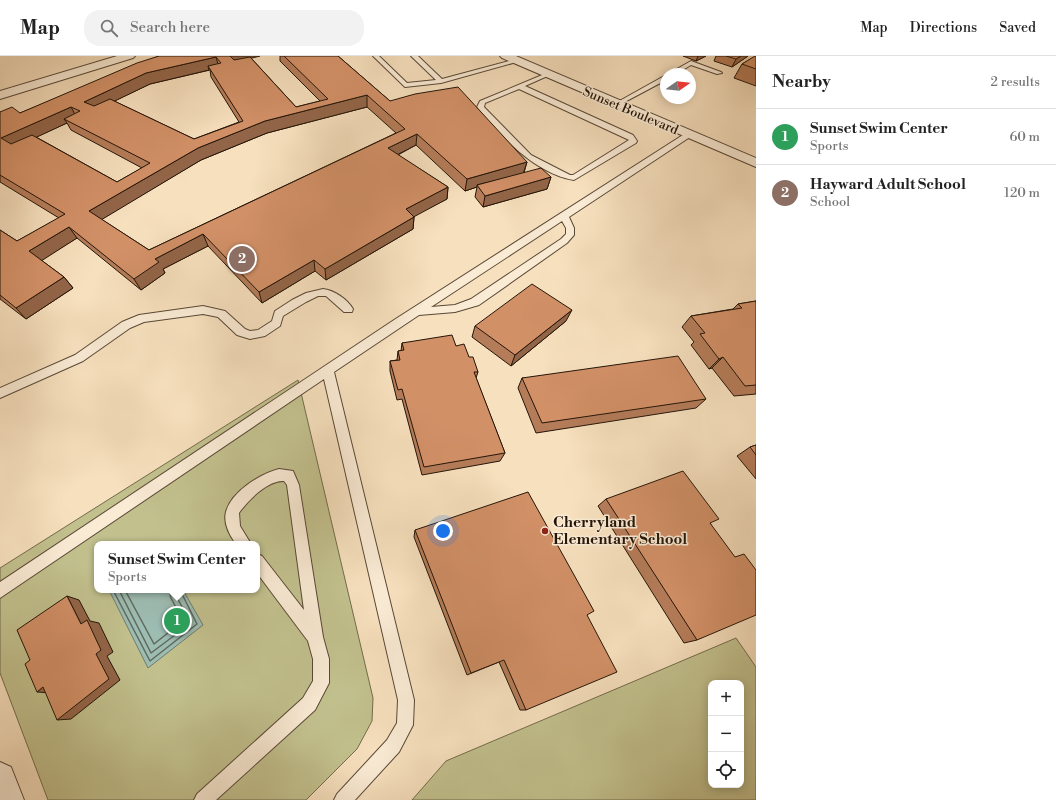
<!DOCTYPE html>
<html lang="en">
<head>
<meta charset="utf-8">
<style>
  body { margin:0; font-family:"Libre Bodoni",serif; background:#f2f2f2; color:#222 }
  .controls { position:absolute; right:12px; bottom:12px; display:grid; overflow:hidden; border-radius:8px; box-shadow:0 2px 10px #0003 }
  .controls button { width:36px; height:36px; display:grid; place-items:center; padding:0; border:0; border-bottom:1px solid #e0e0e0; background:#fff; color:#222; font:20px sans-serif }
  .compass { position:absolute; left:660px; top:12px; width:36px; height:36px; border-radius:50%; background:#fff; box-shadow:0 2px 10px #0003; rotate:76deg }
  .you { position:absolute; left:443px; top:475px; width:14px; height:14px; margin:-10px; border:3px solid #fff; border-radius:50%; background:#1a73e8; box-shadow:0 0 0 6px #1a73e833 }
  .badge { display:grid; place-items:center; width:26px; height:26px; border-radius:50%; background:#b45309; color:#fff; font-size:13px; font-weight:700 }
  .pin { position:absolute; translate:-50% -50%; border:2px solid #fff; box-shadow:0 1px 4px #0006 }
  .popup { position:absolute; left:94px; top:485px; width:166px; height:52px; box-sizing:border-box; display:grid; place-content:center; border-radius:8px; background:#fff; filter:drop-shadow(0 1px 3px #0005); font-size:13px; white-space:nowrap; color:#767676 }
  .popup b { font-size:15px; color:#222 }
  .popup::after { content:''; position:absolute; left:50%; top:100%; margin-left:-8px; border:8px solid transparent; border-top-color:#fff }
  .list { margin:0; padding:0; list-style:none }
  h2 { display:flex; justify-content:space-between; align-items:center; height:52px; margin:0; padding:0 16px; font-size:17px }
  h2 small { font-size:13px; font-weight:400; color:#767676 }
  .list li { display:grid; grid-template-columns:26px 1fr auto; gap:12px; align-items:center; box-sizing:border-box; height:56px; padding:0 16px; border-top:1px solid #e0e0e0 }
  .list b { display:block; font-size:15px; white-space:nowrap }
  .list p { margin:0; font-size:13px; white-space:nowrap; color:#767676 }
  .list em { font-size:13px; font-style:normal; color:#767676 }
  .icon { flex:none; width:22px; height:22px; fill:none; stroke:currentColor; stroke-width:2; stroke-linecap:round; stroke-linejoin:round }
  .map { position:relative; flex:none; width:756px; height:744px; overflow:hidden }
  header { display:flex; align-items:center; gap:24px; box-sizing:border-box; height:56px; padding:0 20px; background:#fff; border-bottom:1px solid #e0e0e0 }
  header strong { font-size:19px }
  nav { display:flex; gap:22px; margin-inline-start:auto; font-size:14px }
  .search { width:280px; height:36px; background:#f2f2f2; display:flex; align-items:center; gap:10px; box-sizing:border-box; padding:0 14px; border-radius:16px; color:#767676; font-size:15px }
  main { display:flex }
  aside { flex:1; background:#fff }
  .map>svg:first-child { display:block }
</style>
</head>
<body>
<header>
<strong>Map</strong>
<div class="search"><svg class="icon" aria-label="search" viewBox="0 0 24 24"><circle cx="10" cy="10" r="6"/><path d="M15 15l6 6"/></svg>Search here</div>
<nav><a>Map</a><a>Directions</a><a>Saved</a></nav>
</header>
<main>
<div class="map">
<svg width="756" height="744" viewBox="0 0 756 744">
  <rect width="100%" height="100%" fill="#f7e0be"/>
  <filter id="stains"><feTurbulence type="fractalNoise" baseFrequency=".005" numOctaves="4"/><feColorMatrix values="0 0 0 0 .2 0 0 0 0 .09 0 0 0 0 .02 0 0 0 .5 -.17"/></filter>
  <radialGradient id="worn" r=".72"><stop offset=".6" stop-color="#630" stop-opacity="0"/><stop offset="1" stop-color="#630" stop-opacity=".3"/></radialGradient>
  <path fill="#c2c18e" stroke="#736b4b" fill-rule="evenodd" d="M298,324L373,642L372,665L357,693L306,744H48L0,617V512ZM97,488H257V534H97Z
    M736,582L756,611V744H412L446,705ZM711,627H741V729H711Z"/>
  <path fill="#9dbdb3" stroke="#6d7a6f" d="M109,534H183L203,569L148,612Z"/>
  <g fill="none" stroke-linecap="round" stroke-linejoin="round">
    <path stroke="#60695e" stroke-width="1.5" d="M113,534L150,605L197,568L180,534
      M119,534L151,597L191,567L176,540L175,534
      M125,534L154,588L183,565L171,542L169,534"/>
    <g stroke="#594836" stroke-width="2">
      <path id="lane" d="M373,0H379L407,27L436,24L411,0H418L442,23L517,3L520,5L441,27L405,31Z
        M691,5L721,16L722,17L717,18L691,9L676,18H668Z
        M547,17L552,18L525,30L633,79L637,85L636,87L574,124C536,118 500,80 477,51L480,45ZM519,33L627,83L629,84L573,119H570L531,99L484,51L485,47Z
        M666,19V24L619,49L614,48Z
        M686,77L693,79L569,161L574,172V179L567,187L479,249L455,256L419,259L334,316L414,644L413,669L399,696L355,744H334L337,738L387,684L397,667L398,644L324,323L0,542V526L394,264ZM562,165L566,172V178L561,183L471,243L455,249L431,251Z
        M323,233C334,234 347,243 353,253L352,256H344L326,240H318L306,246L283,260L280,270L265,280L250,283L237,279L218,261L203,258L144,266L130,272L83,305L0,342V332L75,299L122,266L139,259L203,250L225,255L245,273L250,275L258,274L272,265L275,255L292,244L306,237Z
        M279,413L293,415L299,429L323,581L329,603V627L315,654L216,744H194L197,738L303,642L313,625V603L308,585L257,517V498L262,500L304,554L287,429L284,425C268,424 248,444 239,457L240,470L251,488H236C230,480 223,467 226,456C231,436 260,418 279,413Z"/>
    </g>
    <g stroke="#594836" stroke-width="2">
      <path id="street" d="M117,0H135L133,2L0,43V35Z
        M500,0H516L756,102V111L502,2Z
        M0,706L11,711L24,744H0Z"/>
    </g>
    <use href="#lane" fill="#faebd5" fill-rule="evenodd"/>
    <use href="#street" fill="#faebd5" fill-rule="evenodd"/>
  </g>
  <path fill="#b57c59" stroke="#241508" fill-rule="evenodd" d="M159,0L251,2L296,51L320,45L280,5V0H338L390,45L527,106L524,117L551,121L547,133L483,151L475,141L477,131L465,135L416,89L398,99L448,131L447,143L413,160L414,161L413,173L326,224L315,215L262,247L208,190L163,213L165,217L141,234L77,182L41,204L64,221L73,232L26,263L0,243V174L17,185L59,162L0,126V56L20,57ZM210,14L211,21L239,66L194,83L114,45L150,28ZM367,51L396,77L149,194L101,163L201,104L267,77ZM67,67L71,74L142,112L117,126L36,81Z
    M683,0H706L696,5Z
    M716,0H748L732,11L714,5Z
    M756,0V30L734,22L742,8Z
    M756,245V338L734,340L712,312L709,313L691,289L694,286L682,271L691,260L733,253L738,248Z
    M566,265L511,310L472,281L475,270Z
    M402,287L456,290L469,301L478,316L476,322L505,397L500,405L422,419L402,343L397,344L390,315V305L397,304L398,295H401Z
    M522,322L706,343L696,352L536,377L518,332Z
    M756,389V423L737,400L750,391Z
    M606,443L711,468L697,584L684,587L598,450Z
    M415,474L587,559L526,654H520L499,606L467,619L414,481Z"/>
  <path fill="#936548" stroke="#241508" d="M226,0H260L228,8Z
    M698,0H706L696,5Z
    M741,0H748L732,11L736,3Z
    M216,1L219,12L208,10L209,14L150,28L90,57L84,46L146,17Z
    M367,39V51L267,77L201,104L96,167L89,155L198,92L265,65Z
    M71,51L77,62L64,63L67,67L9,94L1,82Z
    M417,78L416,89L387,104L388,92Z
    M527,106L523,118L477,129V131L465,135L467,123Z
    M551,121L547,133L483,151L485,140Z
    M448,131L447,143L406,165V153Z
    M414,161L413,173L326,224L325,213Z
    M69,171L77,182L38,207L29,195Z
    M203,178L208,190L163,213L165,217L141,234L134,223L155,203Z
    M314,204L315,215L262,247L259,236Z
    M64,221L73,232L26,263L16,252Z
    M572,254L566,265L511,310L515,299Z
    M723,301L712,312L709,313L719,303Z
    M67,540L79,544L90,565L99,567L113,596L107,600L120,624L71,663L57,664L81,568Z
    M43,631L52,637L37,636Z"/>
  <path fill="#d29067" stroke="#241508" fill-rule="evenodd" d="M159,0H230L234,4L250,1L296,51L328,43L284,0H338L390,45L415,38L458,31L527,106L467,123L417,78L388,92L448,131L406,153L414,161L325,213L314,204L259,236L203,178L155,203L159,206L134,223L69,171L29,195L64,221L16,252L0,239V174L17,185L65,158L0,119V56L12,51L20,57L137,7ZM216,1L221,7L208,10L243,65L194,83L110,43L94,50L84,46L146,17ZM367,39L405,73L149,194L89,155L198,92L265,65ZM71,51L80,55L64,63L150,107L117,126L32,79L11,88L1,82Z
    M726,0H741L736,3Z
    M755,0H756V13L742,8Z
    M541,112L551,121L485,140L477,129Z
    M532,228L572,254L515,299L475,270Z
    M756,245V329L745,330L723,301L719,303L700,278L705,277L691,260L742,252L738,248Z
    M452,279L456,290L464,288L469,301H473L478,316H474L505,397L424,411L402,333L398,334L390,305L400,304L398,295L404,294L402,287Z
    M678,300L706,343L542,367L522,322Z
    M756,389V399L750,391Z
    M683,415L719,463L710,467L735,501L744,498L756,514V559L697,584L606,443Z
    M528,436L594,555L587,559L617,616L526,654L504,604L471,617L415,474Z
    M67,540L81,568L87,564L101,594L96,598L109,623L57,664L43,631L37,636L25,608L30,604L17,574Z"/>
  <circle fill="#8f2418" stroke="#faebd5" stroke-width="1.5" cx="545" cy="475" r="4"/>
  <g text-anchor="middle" stroke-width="3" stroke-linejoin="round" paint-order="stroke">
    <g font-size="13" fill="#241508" stroke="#faebd5">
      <text transform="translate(631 54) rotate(23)" y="5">Sunset Boulevard</text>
    </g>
    <g font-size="15" font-weight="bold" fill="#241508" stroke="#faebd5" text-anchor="start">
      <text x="553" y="471">Cherryland<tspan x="553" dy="17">Elementary School</tspan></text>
    </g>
  </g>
  <rect width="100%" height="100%" filter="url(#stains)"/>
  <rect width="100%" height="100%" fill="url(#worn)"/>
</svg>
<div class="controls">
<button>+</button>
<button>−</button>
<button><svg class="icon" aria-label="locate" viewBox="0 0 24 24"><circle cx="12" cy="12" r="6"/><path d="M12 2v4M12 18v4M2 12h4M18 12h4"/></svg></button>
</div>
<svg class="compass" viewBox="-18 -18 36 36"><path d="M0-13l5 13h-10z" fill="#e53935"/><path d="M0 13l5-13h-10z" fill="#767676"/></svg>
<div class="you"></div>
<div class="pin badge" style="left:177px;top:565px;background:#2e9e5b">1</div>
<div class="popup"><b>Sunset Swim Center</b>Sports</div>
<div class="pin badge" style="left:242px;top:203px;background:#8d6e63">2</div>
</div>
<aside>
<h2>Nearby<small>2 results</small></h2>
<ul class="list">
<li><span class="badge" style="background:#2e9e5b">1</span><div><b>Sunset Swim Center</b><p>Sports</p></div><em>60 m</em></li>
<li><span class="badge" style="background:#8d6e63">2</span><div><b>Hayward Adult School</b><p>School</p></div><em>120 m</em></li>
</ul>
</aside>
</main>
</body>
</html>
